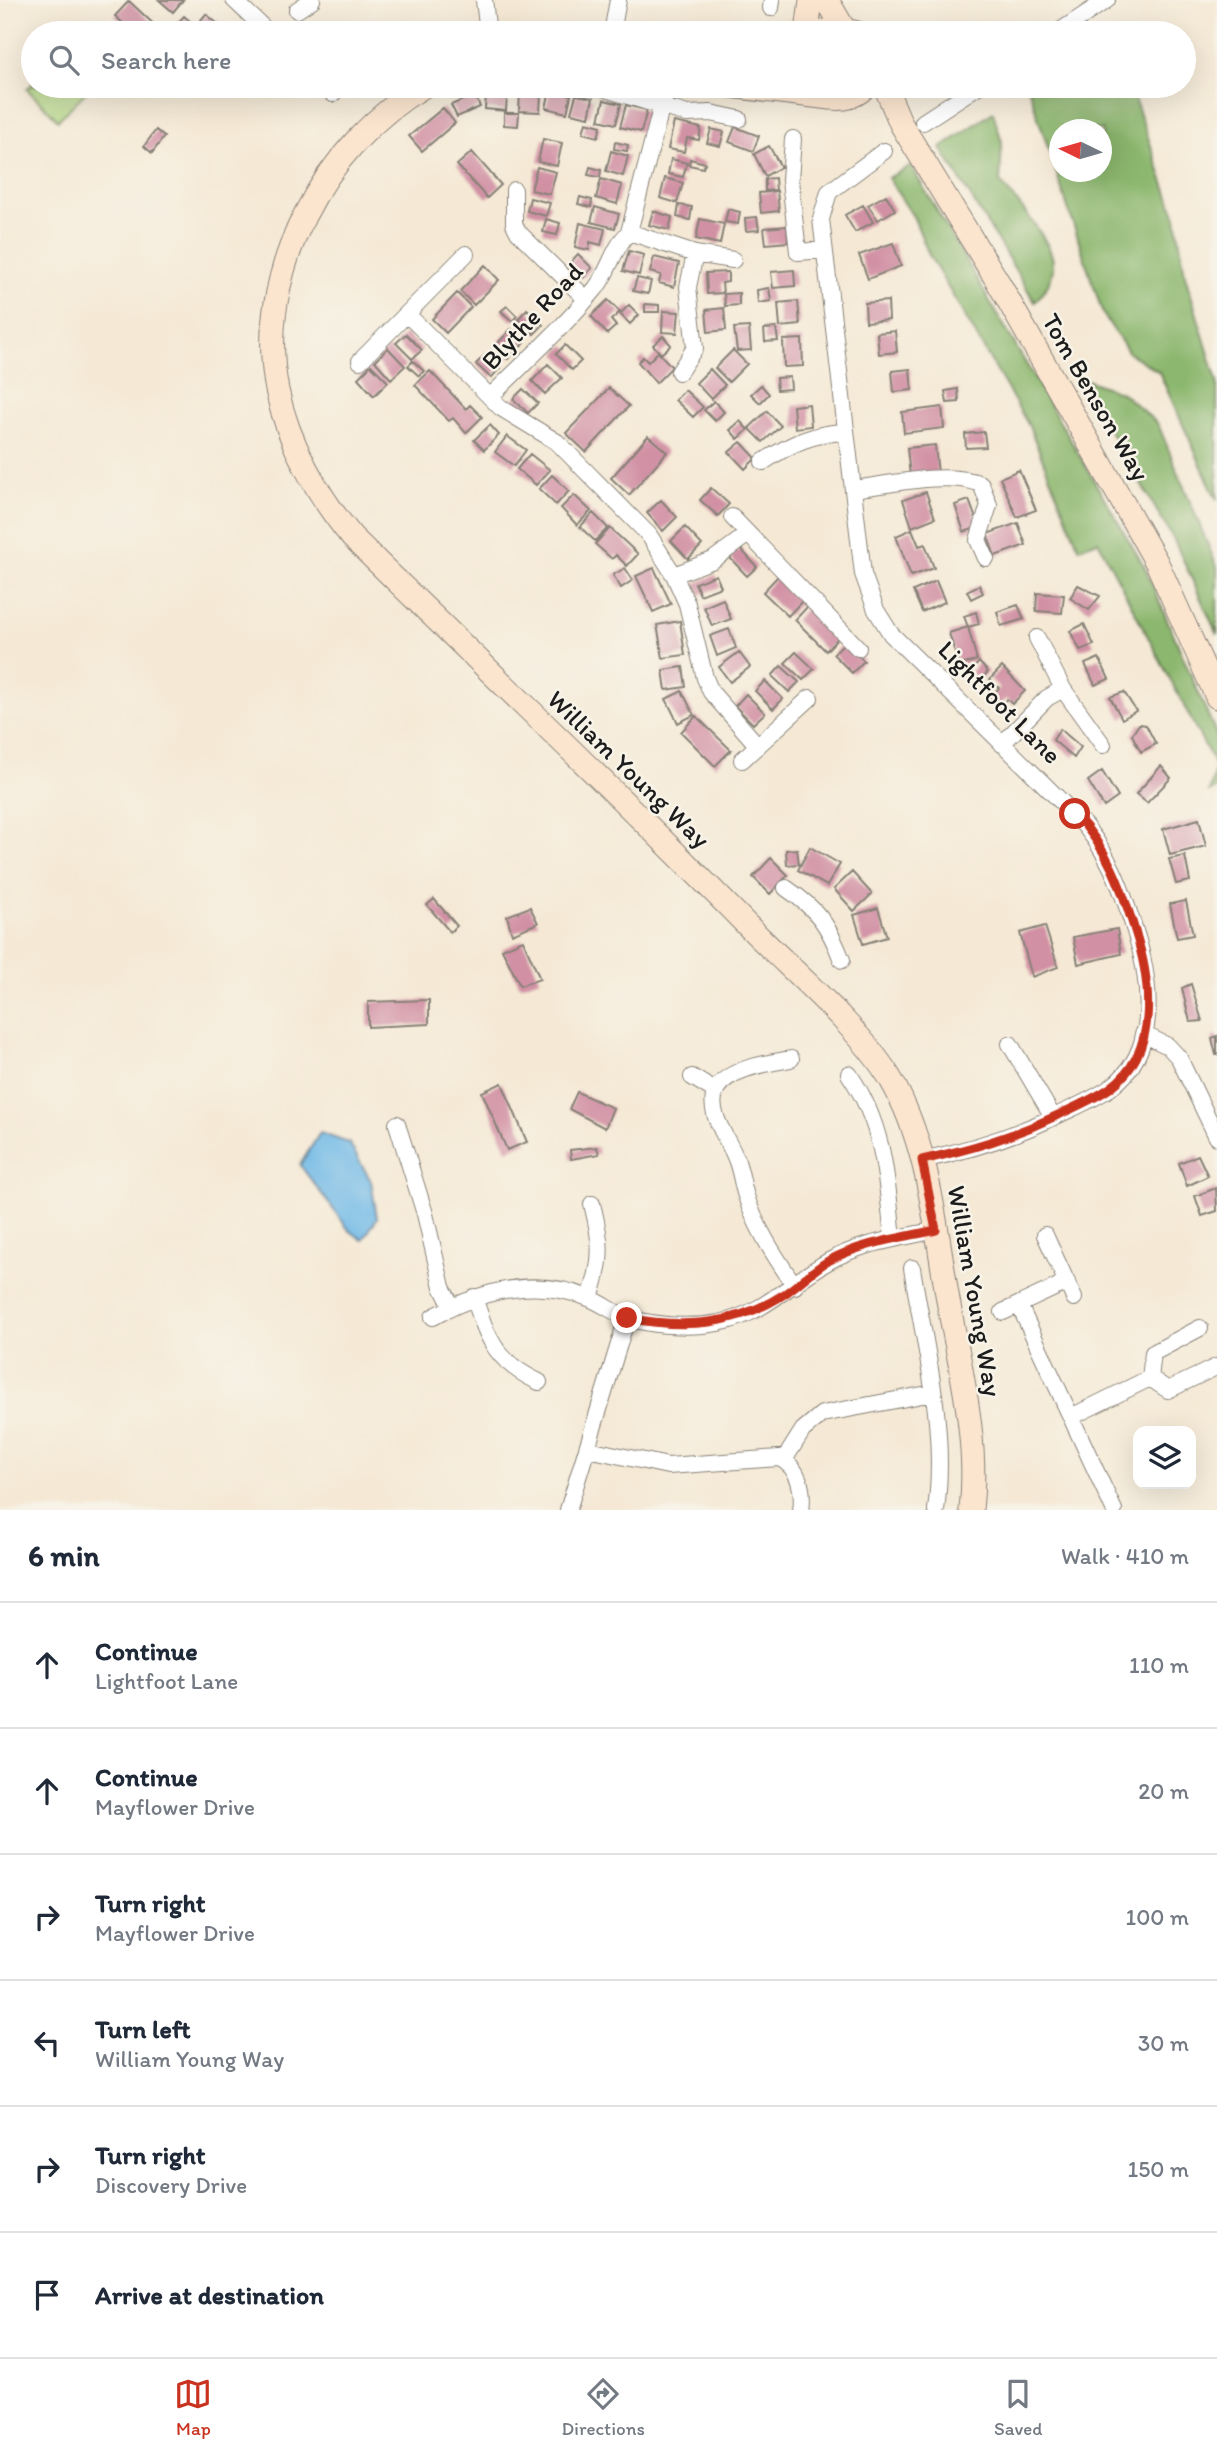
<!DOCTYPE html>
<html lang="en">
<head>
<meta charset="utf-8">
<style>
  body { margin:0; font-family:Itim,sans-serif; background:#f2f2f3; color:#1f2937 }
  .controls { position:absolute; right:21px; bottom:21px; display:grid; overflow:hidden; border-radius:14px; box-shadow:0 7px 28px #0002 }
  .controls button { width:63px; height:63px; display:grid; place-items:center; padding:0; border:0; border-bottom:2px solid #e0e1e3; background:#fff; color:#1f2937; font:35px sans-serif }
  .compass { position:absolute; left:1049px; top:119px; width:63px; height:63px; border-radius:50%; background:#fff; box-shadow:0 7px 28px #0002; rotate:275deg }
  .stop { position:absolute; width:21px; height:21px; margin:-16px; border:5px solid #c8321e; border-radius:50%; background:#fff }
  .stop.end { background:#c8321e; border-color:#fff; box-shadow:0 2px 7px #0008 }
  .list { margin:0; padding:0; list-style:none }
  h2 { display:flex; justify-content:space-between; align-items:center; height:91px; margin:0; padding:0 28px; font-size:30px }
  h2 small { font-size:23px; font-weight:400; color:#747a83 }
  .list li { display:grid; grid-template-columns:46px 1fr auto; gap:21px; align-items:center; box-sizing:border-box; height:126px; padding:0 28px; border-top:2px solid #e0e1e3 }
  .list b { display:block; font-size:26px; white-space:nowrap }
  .list p { margin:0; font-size:23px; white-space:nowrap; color:#747a83 }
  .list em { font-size:23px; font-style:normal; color:#747a83 }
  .icon { flex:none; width:38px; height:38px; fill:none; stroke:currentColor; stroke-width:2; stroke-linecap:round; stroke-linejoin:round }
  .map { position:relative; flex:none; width:1217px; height:1510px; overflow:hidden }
  .search { position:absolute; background:#fff; box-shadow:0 7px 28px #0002; left:21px; right:21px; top:21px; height:77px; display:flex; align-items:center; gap:18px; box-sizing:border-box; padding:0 24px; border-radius:38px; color:#747a83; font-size:26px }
  .sheet { height:847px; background:#fff }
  nav { display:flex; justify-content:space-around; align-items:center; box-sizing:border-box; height:98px; border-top:2px solid #e0e1e3; background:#fff; font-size:19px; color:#747a83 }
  nav a { display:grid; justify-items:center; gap:4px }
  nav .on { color:#c8321e }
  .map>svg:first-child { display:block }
</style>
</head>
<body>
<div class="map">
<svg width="1217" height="1510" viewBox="0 0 1217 1510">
  <rect width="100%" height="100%" fill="#f7f3e8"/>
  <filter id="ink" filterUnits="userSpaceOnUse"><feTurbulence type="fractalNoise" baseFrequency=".0143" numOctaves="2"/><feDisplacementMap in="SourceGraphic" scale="14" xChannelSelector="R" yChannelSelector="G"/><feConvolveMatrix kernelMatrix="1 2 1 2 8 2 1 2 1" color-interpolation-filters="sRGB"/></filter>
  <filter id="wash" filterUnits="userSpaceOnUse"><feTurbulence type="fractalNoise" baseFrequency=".00686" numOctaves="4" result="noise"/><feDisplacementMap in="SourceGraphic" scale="28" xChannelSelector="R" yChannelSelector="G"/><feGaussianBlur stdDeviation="1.57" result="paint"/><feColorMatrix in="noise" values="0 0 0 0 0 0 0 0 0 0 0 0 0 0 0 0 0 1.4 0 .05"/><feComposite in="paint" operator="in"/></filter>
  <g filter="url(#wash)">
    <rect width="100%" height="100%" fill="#f5e9d5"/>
    <path fill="#b0d680" stroke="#66794e" stroke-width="2" d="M33,83V86H92L58,120L27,89Z"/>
    <path fill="#8cb76e" stroke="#546a45" stroke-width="2" fill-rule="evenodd" d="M1035,86H1130L1176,217L1185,275L1217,381V500L1159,372L1129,353L1103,314L1029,90ZM1060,130H1102V172H1060Z
      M993,112L1002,142L1000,182C1014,198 1053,242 1053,263C1054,279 1045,291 1035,302L941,148Z
      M911,166L1145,568L1217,736V788L1209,792L1216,767L1098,541L1079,548L1029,426L929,255L914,218L888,178Z
      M1078,377L1122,393L1158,424L1217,567V634L1174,540Z"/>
    <path fill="#6fb9e7" stroke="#466a82" stroke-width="2" d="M320,1133L349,1143L371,1181L377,1218L363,1240L349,1230L300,1165Z"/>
    <g id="blocks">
      <path fill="#d190a4" d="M159,0H183L173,12Z
        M129,1L161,31L159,33H134L115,16Z
        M206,14L224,29L220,33H190Z
        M184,16L190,21L179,33H168Z
        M550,90L571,95L567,113L546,108Z
        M520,93L541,94L540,112L519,111Z
        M486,94L507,95L506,111L485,109Z
        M475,95L480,107L457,117L451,105Z
        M576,95L593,98L589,117L571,113Z
        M604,100L621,104L616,124L599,120Z
        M626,105L647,110L641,132L620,127Z
        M443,108L455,123L422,151L409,136Z
        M504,113H519L518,126L504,125Z
        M586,122L601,126L598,137L583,133Z
        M674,122L701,128L699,140L687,138L684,152L668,149Z
        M735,127L759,136L753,151L729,142Z
        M711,129L724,132L720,146L707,143Z
        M156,130L164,137L152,153L144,146Z
        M543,139L562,143L557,166L538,162Z
        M615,142L628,145L627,151L614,149Z
        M769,146L781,167L765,176L754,154Z
        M611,151L628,156L623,176L606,171Z
        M472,152L501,185L487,198L457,165Z
        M671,159L687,163L683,177L668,174Z
        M690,159L705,163L703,168L689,165Z
        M537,167L556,172L550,194L531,190Z
        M590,167L601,170L600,177L588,175Z
        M665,178L683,183L677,203L660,198Z
        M775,178L776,190L765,191V179Z
        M601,179L622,185L617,204L596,198Z
        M777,191L779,211L761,213L759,193Z
        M886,195L895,210L878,220L868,205Z
        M580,197L592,200L591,207L578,204Z
        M530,198L550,203L546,216L527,211Z
        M679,205L692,207L690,220L677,217Z
        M863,205L873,222L855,232L845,215Z
        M595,207L619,214L615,228L591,222Z
        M728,209L740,212L738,224L725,222Z
        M653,211L672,217L669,230L649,225Z
        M757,217L759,230L746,231L745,218Z
        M546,219L560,223L557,235L543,232Z
        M700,219L724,224L720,244L696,239Z
        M580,223L605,229L601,245L590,242L589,250L575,247Z
        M787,226L788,242L766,244L764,228Z
        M893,243L901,266L868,279L859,255Z
        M629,251L644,255L639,275L623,271Z
        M578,254L592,268L583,278L569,264Z
        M654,257L679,263L674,287L659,283L661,275L650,272Z
        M485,265L499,280L474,305L460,291Z
        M794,270L795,286L773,288L771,272Z
        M728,272V282L722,283L723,293L707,294L706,273Z
        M637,278L651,281L648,294L633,291Z
        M769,288L771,301L758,303L757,290Z
        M457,293L471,307L446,333L432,319Z
        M739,293V305L725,306L724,294Z
        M608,300L620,312L611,320L616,326L607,334L591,316Z
        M798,301L800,325L780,327L778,303Z
        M888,301L889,320L866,322L865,303Z
        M645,304L659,305V312H645Z
        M629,305L639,315L630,324L620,314Z
        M507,306L517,316L512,321L501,311Z
        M724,308L726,330L708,332L706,310Z
        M527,309L543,325L534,334L518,319Z
        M663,311L679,312L677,333L662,332Z
        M749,327L751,350L737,351L734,328Z
        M776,328L778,341L765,342L764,329Z
        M511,329L525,342L508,359L495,346Z
        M895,331L897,352L879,354L877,333Z
        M406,334L422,350L412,359L396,343Z
        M663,336L671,345L661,354L653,345Z
        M802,339L803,366L784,367L783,340Z
        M565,345L581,361L572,370L556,354Z
        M388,348L405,366L391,379L375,361Z
        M733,350L747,364L729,382L715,368Z
        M658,352L672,367L656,383L638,362L643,357L648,362Z
        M486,354L500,368L491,378L476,364Z
        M413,361L424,371L419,376L408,366Z
        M548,364L562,378L545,394L532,381Z
        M371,365L388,382L374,396L358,378Z
        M710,369L725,385L711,399L696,383Z
        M910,369L912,390L894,392L892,371Z
        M430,371L466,409L470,405L482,417L466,433L453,418L449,421L415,385Z
        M790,377L791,389L777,390L776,378Z
        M761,385L769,394L760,403L751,394Z
        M609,388L629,406L586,452L566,433Z
        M523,389L538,403L528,413L513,399Z
        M958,389L959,402L947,403L945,391Z
        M685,390L703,407L693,417L675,400Z
        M714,401L724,412L715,421L704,410Z
        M809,404L811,426L795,428L793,406Z
        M942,407L944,428L904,433L902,412Z
        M767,411L781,426L763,442L749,428Z
        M740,421L748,430L738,439L730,430Z
        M490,425L499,435L484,450L474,440Z
        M984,432L986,447L966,448L965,434Z
        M507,436L526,450L514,466L495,452Z
        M648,436L667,452L629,495L611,478Z
        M741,442L756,458L745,469L729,452Z
        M935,445L938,474L910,476L907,448Z
        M530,454L550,470L536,485L517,469Z
        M1019,470L1036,510L1017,517L1000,478Z
        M552,475L569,491L556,505L539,489Z
        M711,488L729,504L718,516L700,500Z
        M926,492L935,518L912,527L903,500Z
        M574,495L591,511L577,525L561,508Z
        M661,500L677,517L663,531L647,513Z
        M969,500L979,527L964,532L955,505Z
        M593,513L608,528L595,541L580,527Z
        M1018,523L1026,545L995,556L987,534Z
        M685,527L702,545L688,559L671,541Z
        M610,528L638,554L627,566L616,555L612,559L595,544Z
        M912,529L919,546L925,544L934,568L911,576L896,536Z
        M740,548L757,567L747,576L730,558Z
        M625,568L633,580L621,588L613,575Z
        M654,568L671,604L653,612L636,576Z
        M716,575L721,587L700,595L695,583Z
        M778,576L803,600L788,616L763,592Z
        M936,581L945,602L922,612L913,591Z
        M979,585L983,593L971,599L967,591Z
        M1078,585L1100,596L1089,610L1070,598Z
        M1037,593L1064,595L1062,613L1036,611Z
        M723,599L731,619L712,626L704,607Z
        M1018,605L1024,619L1001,626L997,612Z
        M808,606L839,637L826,651L795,620Z
        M976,612L979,624L968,627L964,616Z
        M680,621L685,655L663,658L657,625Z
        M1084,624L1094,645L1080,650L1070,631Z
        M968,627L977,660L959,666L949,633Z
        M729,629L736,648L717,656L710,636Z
        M845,642L864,661L852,673L833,654Z
        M739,652L750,667L730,682L719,667Z
        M796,652L814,669L803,680L785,663Z
        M1099,658L1109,679L1095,685L1085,664Z
        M979,662L988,672L979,681L970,672Z
        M781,666L799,682L789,692L772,676Z
        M683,667L686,687L666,690L663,670Z
        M1002,667L1025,691L1012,704L1007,699L999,706L990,697L999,688L990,679Z
        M765,681L783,699L773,709L755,691Z
        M682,691L694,715L678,723L666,699Z
        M1124,692L1136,711L1122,719L1110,697Z
        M746,694L765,713L753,724L735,706Z
        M696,716L731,750L715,766L681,732Z
        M1139,724L1146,725L1156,744L1141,752L1132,735Z
        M1060,729L1081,747L1074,758L1053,740Z
        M1161,766L1171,778L1147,803L1136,794Z
        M1102,771L1118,797L1104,807L1088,781Z
        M1199,819L1206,846L1170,855L1163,829Z
        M810,847L840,864L827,886L798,870Z
        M797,849L799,864L787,865L786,850Z
        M1185,856L1190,881L1176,884L1169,859Z
        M771,858L788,875L770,894L753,877Z
        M852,872L872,894L854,911L834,889Z
        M434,899L457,926L450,932L427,905Z
        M1186,901L1193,935L1177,938L1170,904Z
        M530,907L538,923L512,934L507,916Z
        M878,908L887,937L863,944L854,915Z
        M1045,926L1058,967L1032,977L1020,933Z
        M1117,929L1121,954L1078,964L1073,937Z
        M523,940L540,979L520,986L502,949Z
        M1191,984L1202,1021L1190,1022L1182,988Z
        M429,1000V1024L368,1027V1002Z
        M1217,1036V1055H1216L1212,1038Z
        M502,1083L527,1142L507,1150L482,1092Z
        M577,1092L613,1108L605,1128L569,1109Z
        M597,1147L599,1154L571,1159L570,1150Z
        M1198,1155L1208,1176L1187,1186L1179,1163Z
        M1216,1188L1217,1211L1202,1216L1195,1196Z"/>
    </g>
  </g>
  <g filter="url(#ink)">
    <use href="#blocks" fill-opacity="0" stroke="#888278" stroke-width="2"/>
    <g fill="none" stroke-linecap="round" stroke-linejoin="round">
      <g stroke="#888278" stroke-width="18">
        <path id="minor" d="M234,0L269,33
          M484,0L488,33
          M771,8L772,0
          M297,10L312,0
          M612,33L618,0
          M1057,33L1107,0
          M324,86L333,94
          M596,86L687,114L711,113L739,119
          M923,122L978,86
          M793,139L790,180L798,252L824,250
          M884,151L829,192L821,219L863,574L876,610L891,634L1075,815C1108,849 1121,886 1135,931C1151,981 1160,1052 1110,1088C1094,1099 1075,1107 1058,1115C1013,1137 971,1150 922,1160
          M514,190V224L518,232L586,299
          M629,232L695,254L733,260
          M407,314L501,408L557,442L649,535L674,575L687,604L705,678L711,692L758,746
          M360,361L466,254
          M679,372L695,348L688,287L695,254
          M490,397C526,361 564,327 596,288C610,270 613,248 629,232L662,105L670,86
          M763,462C790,444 813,433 846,432
          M853,489C887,485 950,470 981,484L989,505L978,540L986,558
          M732,517L858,648
          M674,575L713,560L748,534
          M1037,638L1063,689L1103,745
          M1002,744L1047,698L1063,689
          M742,760L810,698
          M786,888C818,910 828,924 842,960
          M1143,1034L1168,1046L1179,1058L1217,1137
          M1010,1044L1053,1117
          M791,1059C769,1063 730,1068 717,1088C704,1111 729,1139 736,1159C741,1171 742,1184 746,1196C756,1228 776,1258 795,1286
          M849,1074C884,1125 887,1179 893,1239
          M692,1077L715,1091
          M397,1124L425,1214L442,1287L452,1307
          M1045,1235L1074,1298
          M912,1268C925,1348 947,1428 936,1510
          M474,1297C488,1340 496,1362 539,1382
          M590,1298C603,1260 602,1243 592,1204
          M1019,1305L1114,1510
          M1003,1312L1067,1282
          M433,1317C482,1290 537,1276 591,1299C604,1304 615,1314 629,1318C655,1326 691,1328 718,1323C763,1315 791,1282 829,1261C861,1243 900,1238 936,1230
          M1200,1328L1153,1353L1150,1378L1168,1390L1216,1367
          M1071,1417L1150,1378
          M588,1449L668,1466L779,1458C799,1467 804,1490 801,1510
          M784,1460L803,1430L822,1414L933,1393
          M568,1510L627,1318"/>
      </g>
      <g stroke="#888278" stroke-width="25">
        <path id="secondary" d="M827,0L844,29
          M807,33L811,0
          M820,33L836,28L857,33
          M424,86C324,144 254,273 277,390C288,443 318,496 352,537C483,666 617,792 745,923C790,969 858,1026 890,1078C929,1144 935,1226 948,1300C960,1369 979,1439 971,1510
          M730,86L830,98
          M885,86L901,124L998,282L1157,563L1217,697
          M819,93C836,102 853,100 866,86"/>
      </g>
      <use href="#minor" stroke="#fff" stroke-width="16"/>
      <use href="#secondary" stroke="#fbe5cf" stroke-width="23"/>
    </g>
  </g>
  <g fill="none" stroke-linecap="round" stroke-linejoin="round" filter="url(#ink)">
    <path stroke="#c8321e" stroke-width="9" d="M627,1318C684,1329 736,1326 786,1293C800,1283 813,1270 828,1261C861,1243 900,1238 936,1230L922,1160C971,1149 1013,1137 1058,1115C1075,1107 1094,1099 1110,1088C1160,1052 1151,981 1135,931C1121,886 1108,849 1075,814"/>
  </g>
  <g text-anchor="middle" stroke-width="5" stroke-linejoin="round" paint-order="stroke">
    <g font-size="26" fill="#1c1c1c" stroke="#f7f3e8">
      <text transform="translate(532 316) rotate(-47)" y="9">Blythe Road</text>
      <text transform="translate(1096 397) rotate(60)" y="9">Tom Benson Way</text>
      <text transform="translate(1000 702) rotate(45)" y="9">Lightfoot Lane</text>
      <text transform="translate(629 769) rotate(44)" y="9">William Young Way</text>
      <text transform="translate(975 1291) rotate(80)" y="9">William Young Way</text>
    </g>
  </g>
</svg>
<div class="controls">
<button><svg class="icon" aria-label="layers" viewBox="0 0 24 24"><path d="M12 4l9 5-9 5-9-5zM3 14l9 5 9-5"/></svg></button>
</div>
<svg class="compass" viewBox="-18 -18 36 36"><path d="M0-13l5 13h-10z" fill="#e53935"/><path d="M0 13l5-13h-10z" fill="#747a83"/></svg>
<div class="stop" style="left:1075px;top:814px"></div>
<div class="stop end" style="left:627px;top:1318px"></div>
<div class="search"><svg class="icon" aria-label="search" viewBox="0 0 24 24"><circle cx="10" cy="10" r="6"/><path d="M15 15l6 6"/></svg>Search here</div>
</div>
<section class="sheet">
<h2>6 min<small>Walk · 410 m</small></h2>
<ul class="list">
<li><svg class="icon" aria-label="ahead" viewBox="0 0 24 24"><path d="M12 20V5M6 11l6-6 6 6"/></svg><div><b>Continue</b><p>Lightfoot Lane</p></div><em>110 m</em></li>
<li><svg class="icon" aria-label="ahead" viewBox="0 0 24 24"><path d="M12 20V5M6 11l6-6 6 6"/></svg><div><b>Continue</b><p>Mayflower Drive</p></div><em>20 m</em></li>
<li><svg class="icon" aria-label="right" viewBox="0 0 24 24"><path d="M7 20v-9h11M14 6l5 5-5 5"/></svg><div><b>Turn right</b><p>Mayflower Drive</p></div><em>100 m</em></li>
<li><svg class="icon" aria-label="left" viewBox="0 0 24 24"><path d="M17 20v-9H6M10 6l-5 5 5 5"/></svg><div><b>Turn left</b><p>William Young Way</p></div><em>30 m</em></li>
<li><svg class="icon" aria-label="right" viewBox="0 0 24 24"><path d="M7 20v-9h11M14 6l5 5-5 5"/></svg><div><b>Turn right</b><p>Discovery Drive</p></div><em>150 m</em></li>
<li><svg class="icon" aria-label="arrive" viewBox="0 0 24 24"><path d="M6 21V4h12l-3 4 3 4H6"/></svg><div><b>Arrive at destination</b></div></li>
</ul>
</section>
<nav>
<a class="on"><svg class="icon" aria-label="map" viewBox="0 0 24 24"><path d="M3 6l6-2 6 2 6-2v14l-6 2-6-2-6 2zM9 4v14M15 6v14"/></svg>Map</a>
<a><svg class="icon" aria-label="directions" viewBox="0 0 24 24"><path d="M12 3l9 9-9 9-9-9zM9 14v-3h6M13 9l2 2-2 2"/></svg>Directions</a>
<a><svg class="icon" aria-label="saved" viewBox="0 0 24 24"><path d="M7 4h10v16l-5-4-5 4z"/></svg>Saved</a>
</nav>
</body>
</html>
